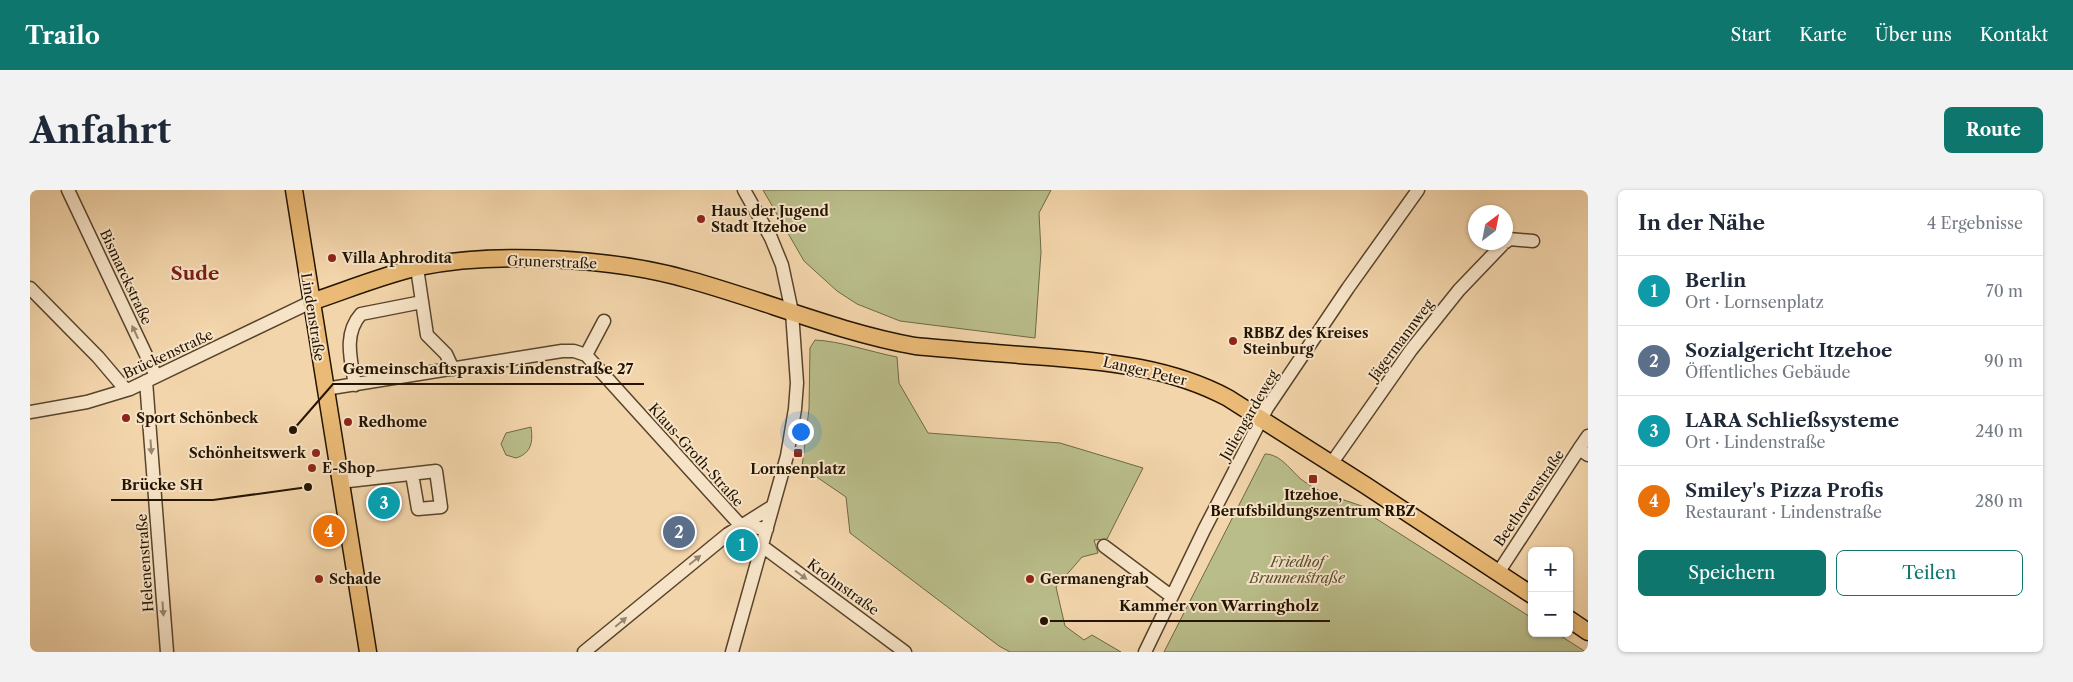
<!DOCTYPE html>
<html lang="de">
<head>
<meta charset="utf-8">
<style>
  body { margin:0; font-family:"Libre Caslon Text",serif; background:#f2f2f3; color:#1f2937 }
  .controls { position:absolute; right:15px; bottom:15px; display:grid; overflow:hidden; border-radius:8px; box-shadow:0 1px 4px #0004 }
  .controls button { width:45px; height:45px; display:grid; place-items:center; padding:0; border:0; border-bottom:1px solid #e0e1e3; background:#fff; color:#1f2937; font:25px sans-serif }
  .compass { position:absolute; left:1438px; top:15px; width:45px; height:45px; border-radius:50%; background:#fff; box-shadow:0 1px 4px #0004; rotate:32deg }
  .you { position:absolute; left:770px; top:241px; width:18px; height:18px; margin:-12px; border:4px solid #fff; border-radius:50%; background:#1a73e8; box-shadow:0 0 0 8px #1a73e833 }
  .badge { display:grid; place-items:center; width:32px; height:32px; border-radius:50%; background:#0f766e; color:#fff; font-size:16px; font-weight:700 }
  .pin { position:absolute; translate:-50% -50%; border:2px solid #fff; box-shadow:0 1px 5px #0006 }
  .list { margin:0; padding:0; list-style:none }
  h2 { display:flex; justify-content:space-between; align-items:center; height:65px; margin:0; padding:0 20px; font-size:21px }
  h2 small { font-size:16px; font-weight:400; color:#747a83 }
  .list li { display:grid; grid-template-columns:32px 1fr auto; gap:15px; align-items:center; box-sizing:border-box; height:70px; padding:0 20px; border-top:1px solid #e0e1e3 }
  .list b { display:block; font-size:19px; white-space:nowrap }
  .list p { margin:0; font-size:16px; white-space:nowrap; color:#747a83 }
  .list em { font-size:16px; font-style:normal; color:#747a83 }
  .actions { display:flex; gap:10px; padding:15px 20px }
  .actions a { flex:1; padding:11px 0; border:1px solid #0f766e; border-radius:8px; text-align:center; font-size:18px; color:#0f766e }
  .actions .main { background:#0f766e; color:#fff }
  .map { position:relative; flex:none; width:1558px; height:462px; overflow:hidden; border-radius:8px }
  header { display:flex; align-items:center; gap:30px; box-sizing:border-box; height:70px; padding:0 25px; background:#0f766e; color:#fff }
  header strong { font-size:24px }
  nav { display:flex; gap:28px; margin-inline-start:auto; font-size:18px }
  .intro { display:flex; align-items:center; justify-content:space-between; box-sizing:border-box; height:120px; padding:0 30px }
  h1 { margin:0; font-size:35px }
  .button { padding:12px 22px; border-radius:8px; background:#0f766e; color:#fff; font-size:18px; font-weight:700 }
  main { display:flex; gap:30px; padding:0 30px }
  aside { flex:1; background:#fff; border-radius:8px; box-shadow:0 1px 4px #0004 }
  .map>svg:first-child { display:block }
</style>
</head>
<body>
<header>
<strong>Trailo</strong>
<nav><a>Start</a><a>Karte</a><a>Über uns</a><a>Kontakt</a></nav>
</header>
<div class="intro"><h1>Anfahrt</h1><a class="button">Route</a></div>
<main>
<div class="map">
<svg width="1558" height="462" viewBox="0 0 1558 462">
  <rect width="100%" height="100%" fill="#f3d5ab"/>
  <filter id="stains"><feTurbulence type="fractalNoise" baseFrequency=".004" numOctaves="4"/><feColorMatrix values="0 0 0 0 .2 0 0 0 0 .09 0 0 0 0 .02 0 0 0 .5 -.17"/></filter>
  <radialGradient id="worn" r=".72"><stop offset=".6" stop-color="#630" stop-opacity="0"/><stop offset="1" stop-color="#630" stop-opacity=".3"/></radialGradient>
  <path fill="#b9bd8a" stroke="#6e6845" d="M733,0H1021L1009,23L1011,62L1005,148L870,131L827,114L807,101L774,71Z
    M785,150C810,151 841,162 867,167L869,193L898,243L1030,253L1113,278L1077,349L1064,350L1068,363L1052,367L1026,397L1035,436L1054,450L1062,445L1091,462H980L969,456L820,343L816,307L772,277L779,219L780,158Z
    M501,237C503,251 502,263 486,268L476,265L471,254L476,243Z
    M1235,264C1251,264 1261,281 1272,290C1294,307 1320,310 1344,321L1342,326L1502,428V443H1526L1556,462H1134Z"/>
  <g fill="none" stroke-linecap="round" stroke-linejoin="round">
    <g stroke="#58442b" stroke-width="15">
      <path id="minor" d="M38,0L126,186
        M1476,52L1479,49L1503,51
        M387,78L397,145L416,164L423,179
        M0,98L68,167L96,200
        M556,165L574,131
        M116,191L137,462
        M325,195C321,170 313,144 331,124L392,112
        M295,199L532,161H544L556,165L711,336L743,316
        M0,222L57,212L100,199L281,112
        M1549,259L1558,246
        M1301,274L1381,160L1429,100L1475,52
        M310,292L406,281L411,317L388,319L382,284
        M732,356L875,462
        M1074,356L1141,406
        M1468,383L1549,259L1558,265
        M554,462L698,344L711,336L737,339
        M702,462L757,266L765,219L767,193L762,122L752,75L741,48L714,0
        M1115,462L1174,340L1237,218L1318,98L1388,0"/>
    </g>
    <g stroke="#241400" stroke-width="19">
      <path id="major" d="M264,0L338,462
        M281,112C317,100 353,85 389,77C466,61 585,68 660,90C736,111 808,142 885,156C930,160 974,164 1018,167C1081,172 1142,178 1198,208L1335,295L1502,405
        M1539,429L1558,442"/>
    </g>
    <use href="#minor" stroke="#f7e4c8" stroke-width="12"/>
    <use href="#major" stroke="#eaba76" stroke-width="16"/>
  </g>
  <defs><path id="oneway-solid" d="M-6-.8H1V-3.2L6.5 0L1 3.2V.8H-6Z" transform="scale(1.25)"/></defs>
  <g fill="#98866e">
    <use href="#oneway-solid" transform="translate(105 142) rotate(-115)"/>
    <use href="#oneway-solid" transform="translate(121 257) rotate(86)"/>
    <use href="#oneway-solid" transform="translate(665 370) rotate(-39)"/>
    <use href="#oneway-solid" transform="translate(771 385) rotate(36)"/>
    <use href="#oneway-solid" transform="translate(133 419) rotate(86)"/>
    <use href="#oneway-solid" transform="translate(591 432) rotate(-40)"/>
  </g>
  <g fill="#8f2418" stroke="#f7e4c8" stroke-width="2">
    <circle cx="671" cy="29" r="5"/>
    <circle cx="302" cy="68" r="5"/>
    <circle cx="1203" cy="151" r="5"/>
    <circle cx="96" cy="228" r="5"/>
    <circle cx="318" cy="232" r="5"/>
    <circle cx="286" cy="263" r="5"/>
    <rect x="763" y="258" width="10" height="10" rx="2.5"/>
    <circle cx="282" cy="278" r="5"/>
    <rect x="1278" y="284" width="10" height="10" rx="2.5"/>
    <circle cx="289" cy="389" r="5"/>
    <circle cx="1000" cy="389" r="5"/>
  </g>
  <g text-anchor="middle" stroke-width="4" stroke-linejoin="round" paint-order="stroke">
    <g font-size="14" font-weight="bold" fill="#241400" stroke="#f7e4c8" text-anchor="start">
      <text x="681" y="26">Haus der Jugend<tspan x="681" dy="16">Stadt Itzehoe</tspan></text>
      <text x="312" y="73">Villa Aphrodita</text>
      <text x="1213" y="148">RBBZ des Kreises<tspan x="1213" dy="16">Steinburg</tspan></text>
      <text x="106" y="233">Sport Schönbeck</text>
      <text x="328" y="237">Redhome</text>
      <text x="276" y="268" text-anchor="end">Schönheitswerk</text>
      <text x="292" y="283">E-Shop</text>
      <text x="768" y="284" text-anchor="middle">Lornsenplatz</text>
      <text x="1283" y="310" text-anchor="middle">Itzehoe,<tspan x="1283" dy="16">Berufsbildungszentrum RBZ</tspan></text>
      <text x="299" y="394">Schade</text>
      <text x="1010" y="394">Germanengrab</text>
    </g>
    <g font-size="14" fill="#241400" stroke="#f7e4c8">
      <text transform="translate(522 72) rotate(2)" y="5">Grunerstraße</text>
      <text transform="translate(96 87) rotate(65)" y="5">Bismarckstraße</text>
      <text transform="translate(283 127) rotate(81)" y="5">Lindenstraße</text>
      <text transform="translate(1371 150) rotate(-53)" y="5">Jägermannweg</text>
      <text transform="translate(138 164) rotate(-25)" y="5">Brückenstraße</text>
      <text transform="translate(1115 181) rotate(13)" y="5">Langer Peter</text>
      <text transform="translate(1219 225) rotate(-60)" y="5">Juliengardeweg</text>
      <text transform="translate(666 265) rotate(48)" y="5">Klaus-Groth-Straße</text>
      <text transform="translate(1499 308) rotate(-56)" y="5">Beethovenstraße</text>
      <text transform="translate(115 373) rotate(-94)" y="5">Helenenstraße</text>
      <text transform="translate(813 397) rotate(36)" y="5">Krohnstraße</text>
    </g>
    <g font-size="14" font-style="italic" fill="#584f30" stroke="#f7e4c8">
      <text x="1267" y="377">Friedhof<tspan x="1267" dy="16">Brunnenstraße</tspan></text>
    </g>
    <g font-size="19" font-weight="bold" fill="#7a1f14" stroke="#f7e4c8">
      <text x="165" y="90">Sude</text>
    </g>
  </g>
  <path fill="none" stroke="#241400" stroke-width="2" d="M263 240L303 194H614M278 297L183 310H81M1014 431L1079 431H1300"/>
  <g fill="#241400" stroke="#f7e4c8" stroke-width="2">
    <circle cx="263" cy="240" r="5"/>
    <circle cx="278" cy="297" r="5"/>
    <circle cx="1014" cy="431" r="5"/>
  </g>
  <g font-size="15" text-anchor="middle" font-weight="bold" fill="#241400" stroke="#f7e4c8" stroke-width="4" stroke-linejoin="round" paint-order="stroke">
    <text x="458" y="184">Gemeinschaftspraxis Lindenstraße 27</text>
    <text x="132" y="300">Brücke SH</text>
    <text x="1189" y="421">Kammer von Warringholz</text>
  </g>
  <rect width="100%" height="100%" filter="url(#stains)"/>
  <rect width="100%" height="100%" fill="url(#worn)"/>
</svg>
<div class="controls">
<button>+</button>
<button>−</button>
</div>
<svg class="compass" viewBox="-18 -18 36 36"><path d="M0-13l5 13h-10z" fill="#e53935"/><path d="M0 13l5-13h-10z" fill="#747a83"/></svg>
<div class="you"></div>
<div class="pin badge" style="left:712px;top:355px;background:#0f9aa8">1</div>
<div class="pin badge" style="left:649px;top:342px;background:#5c6f8a">2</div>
<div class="pin badge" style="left:354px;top:313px;background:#0f9aa8">3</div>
<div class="pin badge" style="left:299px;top:341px;background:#e8710a">4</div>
</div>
<aside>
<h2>In der Nähe<small>4 Ergebnisse</small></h2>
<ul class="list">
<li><span class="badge" style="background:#0f9aa8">1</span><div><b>Berlin</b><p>Ort · Lornsenplatz</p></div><em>70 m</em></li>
<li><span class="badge" style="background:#5c6f8a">2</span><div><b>Sozialgericht Itzehoe</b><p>Öffentliches Gebäude</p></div><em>90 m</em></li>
<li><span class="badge" style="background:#0f9aa8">3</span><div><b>LARA Schließsysteme</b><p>Ort · Lindenstraße</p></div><em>240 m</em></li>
<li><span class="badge" style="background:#e8710a">4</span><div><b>Smiley's Pizza Profis</b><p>Restaurant · Lindenstraße</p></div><em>280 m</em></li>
</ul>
<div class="actions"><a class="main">Speichern</a><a>Teilen</a></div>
</aside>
</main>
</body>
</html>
